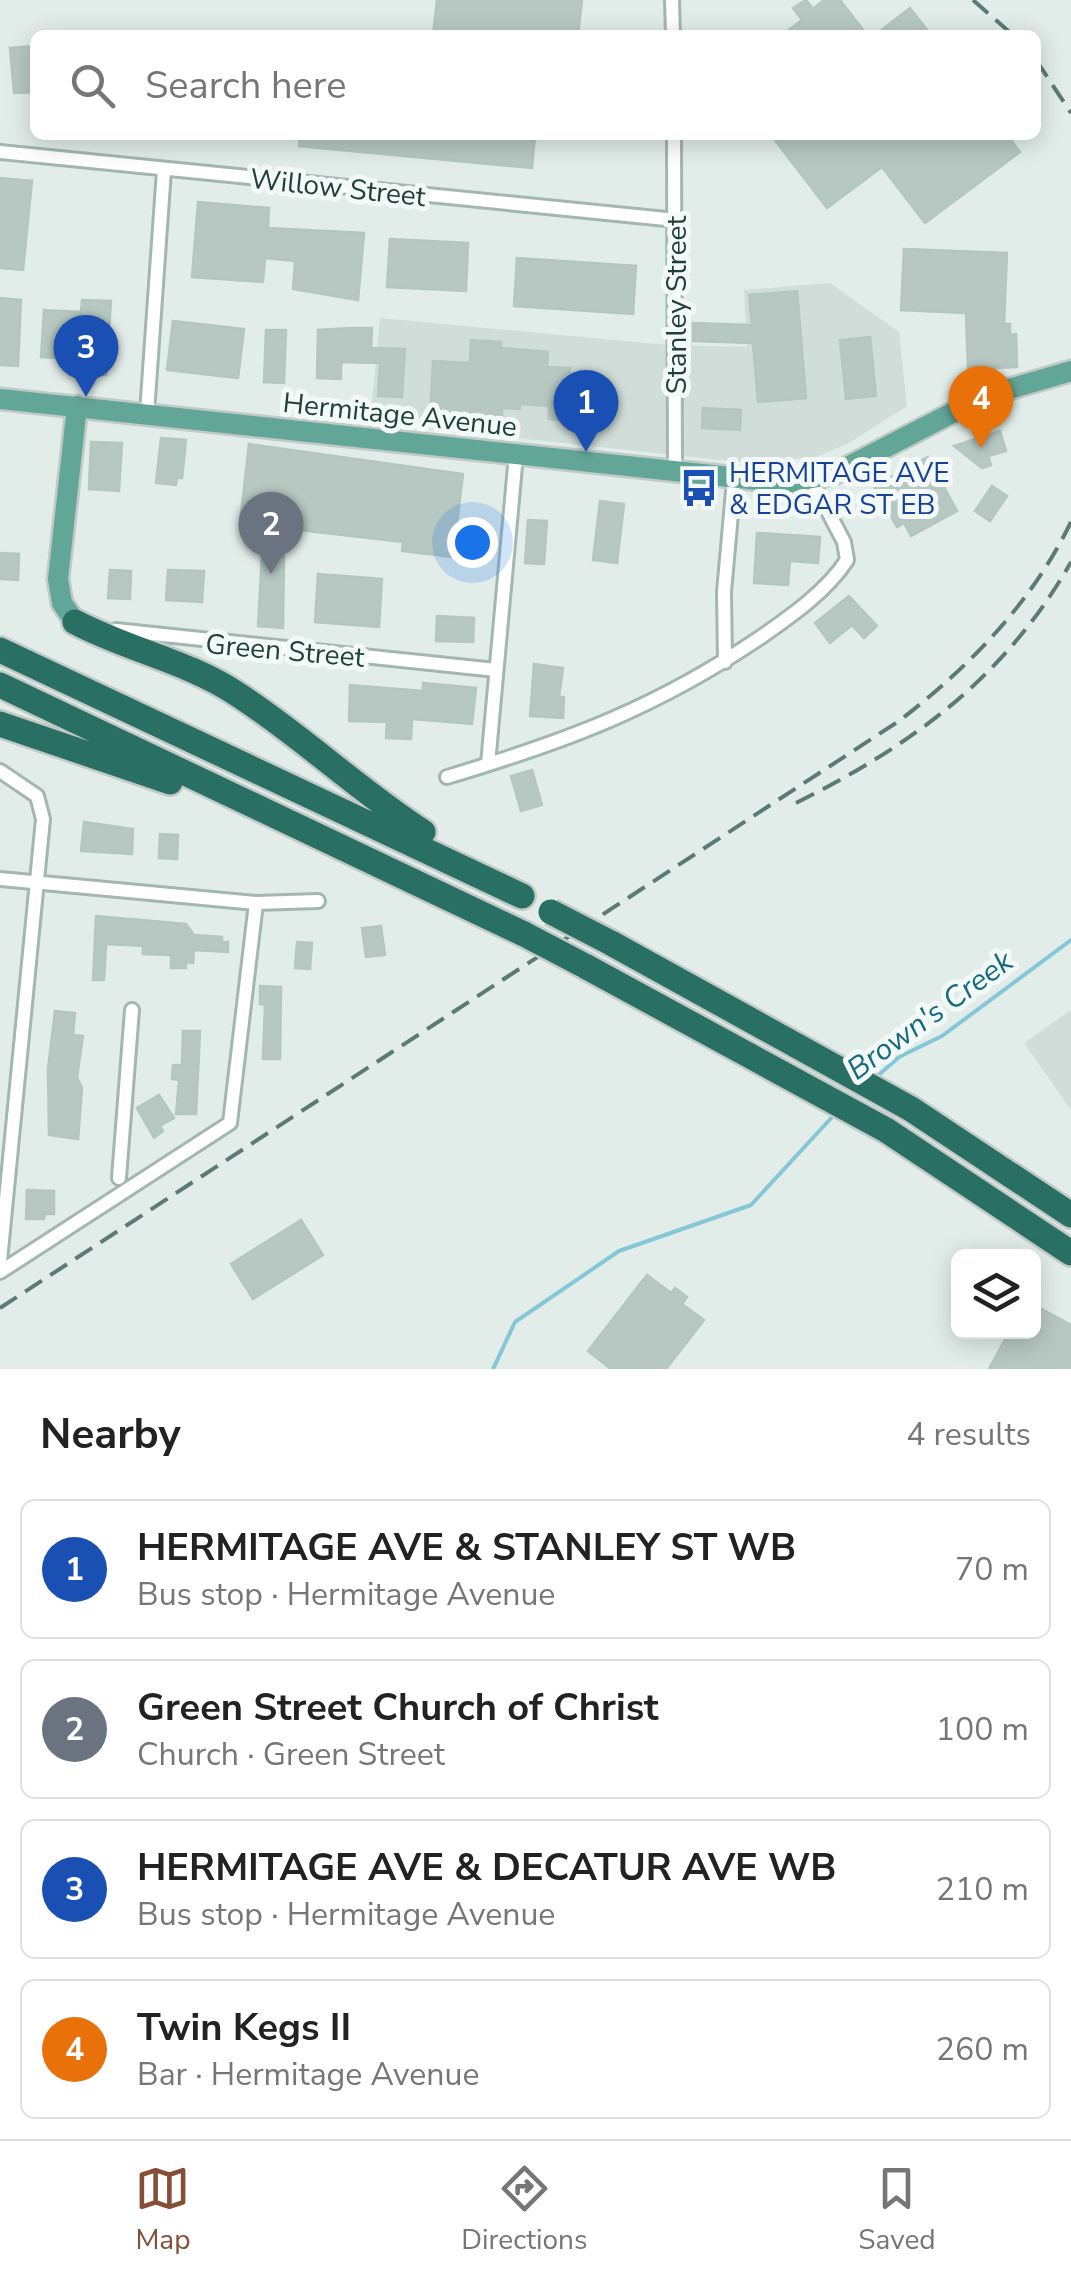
<!DOCTYPE html>
<html lang="en">
<head>
<meta charset="utf-8">
<style>
  body { margin:0; font-family:"Nunito Sans",sans-serif; background:#f6f6f6; color:#222 }
  .controls { position:absolute; right:30px; bottom:30px; display:grid; overflow:hidden; border-radius:15px; box-shadow:0 5px 25px #0003 }
  .controls button { width:90px; height:90px; display:grid; place-items:center; padding:0; border:0; border-bottom:2px solid #e0e0e0; background:#fff; color:#222; font:50px sans-serif }
  .you { position:absolute; left:472px; top:542px; width:35px; height:35px; margin:-25px; border:8px solid #fff; border-radius:50%; background:#1a73e8; box-shadow:0 0 0 15px #1a73e833 }
  .badge { display:grid; place-items:center; width:65px; height:65px; border-radius:50%; background:#854e37; color:#fff; font-size:32px; font-weight:700 }
  .pin { position:absolute; translate:-50% -82px; filter:drop-shadow(0 2px 5px #0008) }
  .pin::after { content:''; position:absolute; top:52px; width:35px; height:30px; background:inherit; clip-path:polygon(0 0,100% 0,50% 100%) }
  .list { margin:0; padding:0; list-style:none }
  h2 { display:flex; justify-content:space-between; align-items:center; height:130px; margin:0; padding:0 40px; font-size:42px }
  h2 small { font-size:32px; font-weight:400; color:#767676 }
  .list li { display:grid; grid-template-columns:65px 1fr auto; gap:30px; align-items:center; box-sizing:border-box; height:140px; margin:0 20px 20px; padding:0 20px; border:2px solid #e0e0e0; border-radius:15px }
  .list b { display:block; font-size:38px; white-space:nowrap }
  .list p { margin:0; font-size:32px; white-space:nowrap; color:#767676 }
  .list em { font-size:32px; font-style:normal; color:#767676 }
  .icon { flex:none; width:55px; height:55px; fill:none; stroke:currentColor; stroke-width:2; stroke-linecap:round; stroke-linejoin:round }
  .map { position:relative; flex:none; width:1071px; height:1369px; overflow:hidden }
  .search { position:absolute; background:#fff; box-shadow:0 5px 25px #0003; left:30px; right:30px; top:30px; height:110px; display:flex; align-items:center; gap:25px; box-sizing:border-box; padding:0 35px; border-radius:15px; color:#767676; font-size:38px }
  .sheet { height:770px; background:#fff }
  nav { display:flex; justify-content:space-around; align-items:center; box-sizing:border-box; height:140px; border-top:2px solid #e0e0e0; background:#fff; font-size:28px; color:#767676 }
  nav a { display:grid; justify-items:center; gap:5px }
  nav .on { color:#854e37 }
  .map>svg:first-child { display:block }
</style>
</head>
<body>
<div class="map">
<svg width="1071" height="1369" viewBox="0 0 1071 1369">
  <rect width="100%" height="100%" fill="#e2ede9"/>
  <path fill="#d0ddd8" d="M830,283L899,332L907,406L849,443L816,457L747,463L370,422L380,318L668,345L747,347L744,290Z
    M1071,1010V1110L1024,1043Z"/>
  <g fill="none" stroke-linecap="round" stroke-linejoin="round">
    <path stroke="#85c6d7" stroke-width="4" d="M874,1079L899,1057L942,1036L1071,940
      M493,1369L515,1322L619,1251L751,1205L834,1115"/>
  </g>
  <path fill="#b7c8c2" stroke="#b3c7c0" stroke-width="2.5" d="M437,0H582L578,35H433Z
    M806,0L813,9L824,0H840L867,35H782L802,20L793,8Z
    M910,8L931,35H875Z
    M35,46V92L14,93L10,48Z
    M300,135H535L532,168L299,146Z
    M771,135H1007L1020,152L925,223L882,167L827,208Z
    M0,178L32,181L23,270L0,268Z
    M198,202L269,208L268,228L364,233L358,300L293,289L295,261L265,258L263,282L192,277Z
    M390,239L468,243L466,291L387,287Z
    M904,249L1007,253L1004,324H1010V335L1016,334L1017,367L968,369L966,313L901,310Z
    M517,258L636,266L633,314L514,306Z
    M797,291L806,398L758,402L753,343L693,341V323L752,325L749,295Z
    M0,298L21,300L18,366L0,365Z
    M82,300L111,301L106,375L75,373L76,359L41,357L44,310L81,312Z
    M173,321L244,329L238,378L167,370Z
    M350,328H372L371,348L405,349L402,397L378,396L380,363L341,362V379L317,378L318,330Z
    M266,330H286L284,383L264,382Z
    M870,337L876,396L846,399L840,340Z
    M471,340L501,342V348L548,352L547,367L570,368L567,420L549,419V406L520,404V409L502,408V420H430L433,361L470,363Z
    M703,408L741,410L740,430L702,428Z
    M1000,431L1006,451L988,456L991,465L982,468L954,446Z
    M161,438L186,440L182,478L177,477L176,485L156,483Z
    M91,442L122,443L119,491L89,489Z
    M249,444L463,474L453,557L402,551L403,542L240,523Z
    M928,457L957,511L911,536L904,523L897,527L874,486Z
    M992,486L1007,496L990,521L975,511Z
    M600,501L624,504L617,563L593,560Z
    M528,520L547,521L544,564L525,563Z
    M757,533L820,537L818,563L790,561L788,585L754,583Z
    M0,553L19,554L18,580L0,579Z
    M262,555L284,556L283,628L258,626Z
    M110,570L131,571L130,599L108,598Z
    M168,570L204,571L202,602L166,600Z
    M318,574L382,579L379,627L315,622Z
    M849,596L877,626L864,638L852,625L830,643L815,623Z
    M437,616L474,618L473,642L436,641Z
    M534,664L563,668L559,697H564L563,718L530,716Z
    M423,683L476,688L472,724L412,719L411,739L386,738L387,722L349,721L350,685L423,691Z
    M532,770L542,805L521,811L511,776Z
    M84,822L133,829L132,854L81,851Z
    M160,834L178,835L177,859L159,858Z
    M96,916L186,924L194,935L222,937V942H228V952L194,950L193,963L186,962V968H171V955L143,954V946L106,944L104,980H93Z
    M381,926L385,955L366,957L362,928Z
    M297,942L312,943L310,969L295,968Z
    M260,986L281,987L280,1059H263L265,1005L260,1004Z
    M55,1011L75,1013L73,1035L83,1036L77,1077L82,1088L78,1139L49,1135L48,1069Z
    M183,1031H200L196,1114H176L179,1080L172,1079L173,1065H182Z
    M159,1095L174,1118L160,1126L163,1131L154,1138L137,1108Z
    M27,1190L54,1191V1214H45L44,1219H26Z
    M301,1220L323,1255L253,1299L231,1264Z
    M647,1275L671,1293L675,1288L687,1297L682,1304L704,1320L666,1369H611L588,1351Z
    M1034,1305L1071,1325V1369H989L1009,1332H1034Z"/>
  <g fill="none" stroke-linecap="round" stroke-linejoin="round">
    <g stroke="#a4b6b1" stroke-width="18">
      <path id="street" d="M672,0L673,35
        M674,135L675,474
        M0,152L676,220
        M147,413L164,170
        M116,630L496,670
        M725,662L724,592L734,480
        M488,764L516,455
        M0,771L37,796L43,819L0,1261
        M447,777C567,741 656,708 761,637C791,616 827,591 847,560L844,542L811,479
        M0,879L256,903L230,1123L0,1272
        M256,903L318,901
        M119,1178L132,1010"/>
    </g>
    <g stroke="#c1cac8" stroke-width="25">
      <path id="primary" d="M0,399L786,483L834,474L985,396L1071,371
        M75,622L62,603L58,579L77,406"/>
    </g>
    <g stroke="#c1cac8" stroke-width="30">
      <path id="highway" d="M75,622C128,650 187,661 237,694C302,736 358,790 423,832
        M0,650L522,896
        M0,685L524,934
        M0,724L170,782
        M611,943L911,1109L1071,1215
        M585,966L886,1130L1071,1253"/>
    </g>
    <use href="#street" stroke="#fff" stroke-width="12"/>
    <use href="#primary" stroke="#62a698" stroke-width="20"/>
    <use href="#highway" stroke="#296f64" stroke-width="25"/>
    <path stroke="#5b7b74" stroke-width="4" stroke-dasharray="20 10" stroke-linecap="butt" d="M973,0L1013,35
      M1036,60L1071,113
      M796,803C912,745 1005,678 1071,562
      M0,1308L899,721C970,666 1031,604 1071,522"/>
    <g stroke="#c1cac8" stroke-width="30" stroke-linecap="butt">
      <path id="highway-bridge" d="M551,912L611,943
        M524,934L585,966"/>
    </g>
    <use href="#highway-bridge" stroke="#296f64" stroke-width="25"/>
  </g>
  <defs>
    <g id="bus-bare" transform="scale(3)"><path d="M-5-6H5V4H4V6H2V4H-2V6H-4V4H-5ZM-3.5-4V0h7V-4ZM-3.5 1.2v1.5H-2V1.2ZM2 1.2v1.5H3.5V1.2Z" fill="#1a4fb4" stroke="#f3f9f6" stroke-width="2.5" paint-order="stroke"/></g>
  </defs>
  <g fill-rule="evenodd">
    <use href="#bus-bare" x="699" y="488"/>
  </g>
  <g text-anchor="middle" stroke-width="10" stroke-linejoin="round" paint-order="stroke">
    <g font-size="28" fill="#204039" stroke="#f3f9f6">
      <text transform="translate(338 187) rotate(6)" y="10">Willow Street</text>
      <text transform="translate(676 305) rotate(-90)" y="10">Stanley Street</text>
      <text transform="translate(400 414) rotate(6)" y="10">Hermitage Avenue</text>
      <text transform="translate(285 650) rotate(5)" y="10">Green Street</text>
    </g>
    <g font-size="28" fill="#164399" stroke="#f3f9f6" text-anchor="start">
      <text x="729" y="482">HERMITAGE AVE<tspan x="729" dy="32">&amp; EDGAR ST EB</tspan></text>
    </g>
    <g font-size="30" font-style="italic" fill="#156a81" stroke="#f3f9f6">
      <text transform="translate(930 1015) rotate(-36)" y="10">Brown's Creek</text>
    </g>
  </g>
</svg>
<div class="controls">
<button><svg class="icon" aria-label="layers" viewBox="0 0 24 24"><path d="M12 4l9 5-9 5-9-5zM3 14l9 5 9-5"/></svg></button>
</div>
<div class="you"></div>
<div class="pin badge" style="left:586px;top:452px;background:#1a4fb4">1</div>
<div class="pin badge" style="left:271px;top:574px;background:#6b7280">2</div>
<div class="pin badge" style="left:86px;top:397px;background:#1a4fb4">3</div>
<div class="pin badge" style="left:981px;top:448px;background:#e8710a">4</div>
<div class="search"><svg class="icon" aria-label="search" viewBox="0 0 24 24"><circle cx="10" cy="10" r="6"/><path d="M15 15l6 6"/></svg>Search here</div>
</div>
<section class="sheet">
<h2>Nearby<small>4 results</small></h2>
<ul class="list">
<li><span class="badge" style="background:#1a4fb4">1</span><div><b>HERMITAGE AVE &amp; STANLEY ST WB</b><p>Bus stop · Hermitage Avenue</p></div><em>70 m</em></li>
<li><span class="badge" style="background:#6b7280">2</span><div><b>Green Street Church of Christ</b><p>Church · Green Street</p></div><em>100 m</em></li>
<li><span class="badge" style="background:#1a4fb4">3</span><div><b>HERMITAGE AVE &amp; DECATUR AVE WB</b><p>Bus stop · Hermitage Avenue</p></div><em>210 m</em></li>
<li><span class="badge" style="background:#e8710a">4</span><div><b>Twin Kegs II</b><p>Bar · Hermitage Avenue</p></div><em>260 m</em></li>
</ul>
</section>
<nav>
<a class="on"><svg class="icon" aria-label="map" viewBox="0 0 24 24"><path d="M3 6l6-2 6 2 6-2v14l-6 2-6-2-6 2zM9 4v14M15 6v14"/></svg>Map</a>
<a><svg class="icon" aria-label="directions" viewBox="0 0 24 24"><path d="M12 3l9 9-9 9-9-9zM9 14v-3h6M13 9l2 2-2 2"/></svg>Directions</a>
<a><svg class="icon" aria-label="saved" viewBox="0 0 24 24"><path d="M7 4h10v16l-5-4-5 4z"/></svg>Saved</a>
</nav>
</body>
</html>
